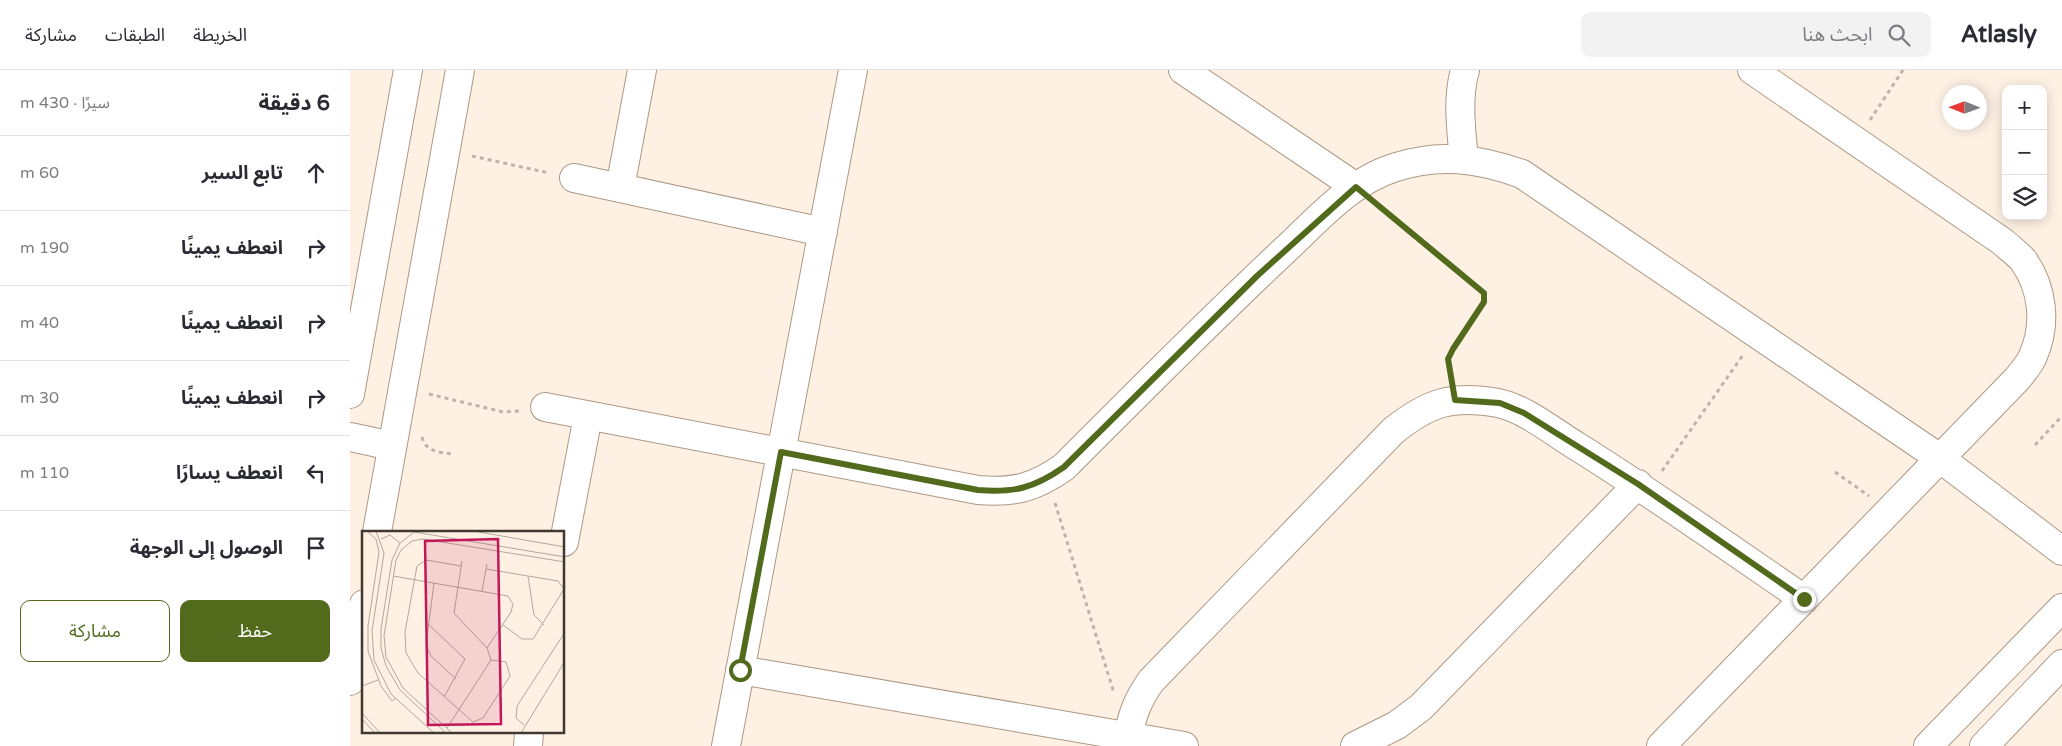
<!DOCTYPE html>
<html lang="ar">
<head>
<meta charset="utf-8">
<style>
  body { margin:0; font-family:"Varela Round","Noto Sans Arabic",sans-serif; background:#f2f2f3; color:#2b2b33; direction:rtl }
  .controls { position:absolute; right:15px; top:15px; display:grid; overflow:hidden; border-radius:10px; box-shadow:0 2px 12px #0003 }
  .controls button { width:45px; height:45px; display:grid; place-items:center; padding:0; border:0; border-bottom:1px solid #e1e1e2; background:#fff; color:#2b2b33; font:25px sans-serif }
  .compass { position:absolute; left:1592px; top:15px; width:45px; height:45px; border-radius:50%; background:#fff; box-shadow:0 2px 12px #0003; rotate:271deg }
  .stop { position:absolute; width:15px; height:15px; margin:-11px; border:4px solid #516a1c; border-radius:50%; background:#fff }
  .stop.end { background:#516a1c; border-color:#fff; box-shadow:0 1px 5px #0008 }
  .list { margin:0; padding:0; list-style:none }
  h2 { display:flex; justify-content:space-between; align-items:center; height:65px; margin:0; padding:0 20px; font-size:21px }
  h2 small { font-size:16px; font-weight:400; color:#7c7c81 }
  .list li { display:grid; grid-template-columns:32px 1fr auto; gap:15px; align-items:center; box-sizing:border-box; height:75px; padding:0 20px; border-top:1px solid #e1e1e2 }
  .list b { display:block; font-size:19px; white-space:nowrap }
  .list em { font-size:16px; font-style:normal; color:#7c7c81 }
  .actions { display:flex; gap:10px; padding:15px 20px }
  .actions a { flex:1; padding:11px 0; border:1px solid #516a1c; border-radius:10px; text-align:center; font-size:18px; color:#516a1c }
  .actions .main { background:#516a1c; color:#fff }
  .icon { flex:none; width:28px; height:28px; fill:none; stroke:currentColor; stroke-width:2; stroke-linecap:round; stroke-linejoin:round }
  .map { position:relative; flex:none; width:1712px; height:676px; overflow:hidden; direction:ltr }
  header { display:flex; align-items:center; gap:30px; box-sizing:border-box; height:70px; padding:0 25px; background:#fff; border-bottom:1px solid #e1e1e2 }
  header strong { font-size:24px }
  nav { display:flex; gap:28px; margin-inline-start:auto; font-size:18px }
  .search { width:350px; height:45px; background:#f2f2f3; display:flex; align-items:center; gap:12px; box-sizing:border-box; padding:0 18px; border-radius:10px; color:#7c7c81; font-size:19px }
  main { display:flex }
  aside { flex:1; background:#fff }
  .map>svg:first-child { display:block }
</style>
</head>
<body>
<header>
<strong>Atlasly</strong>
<div class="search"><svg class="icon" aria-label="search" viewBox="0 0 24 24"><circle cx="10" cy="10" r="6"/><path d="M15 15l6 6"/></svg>ابحث هنا</div>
<nav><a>الخريطة</a><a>الطبقات</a><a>مشاركة</a></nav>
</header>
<main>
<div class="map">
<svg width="1712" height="676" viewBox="0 0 1712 676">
  <rect width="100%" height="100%" fill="#fef1e4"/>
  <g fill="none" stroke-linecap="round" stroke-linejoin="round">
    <g stroke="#ac9884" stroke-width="30">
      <path id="minor" d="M833,0L1006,117
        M1114,89C1111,60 1107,28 1115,0
        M224,108L473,162
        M270,118L292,0
        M0,324L58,0
        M195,337L628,420C664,423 684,418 714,397C787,324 860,250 935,180C967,150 1000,112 1043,98C1089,83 1127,88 1172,104L1591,389L1712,481
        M0,367L42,376
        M27,462L110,0
        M214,472L238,346
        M390,600L834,676
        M0,611L14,534
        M778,666C783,643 787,631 801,611L1043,361C1079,332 1102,325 1148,333C1174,338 1205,363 1228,377C1305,425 1379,478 1454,529
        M178,676L179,662
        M376,676L503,0
        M1005,676L1047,655L1071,637L1288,414
        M1311,676L1668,308C1673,301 1680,294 1683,286C1697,254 1693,218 1673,190C1667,183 1659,178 1653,172L1402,0
        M1578,676L1712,538
        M1634,676L1712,594"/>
    </g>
    <path stroke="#beb3a7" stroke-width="3" stroke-dasharray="4 4" stroke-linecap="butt" d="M1520,50L1553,0
      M122,86L199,103
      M1028,135L1134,223V232L1100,284L1098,295L1100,305
      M79,324L153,342L170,341
      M72,367C76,382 89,382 102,384
      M1685,375L1712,346
      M1312,401L1393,285
      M1485,402L1519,426
      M705,433L764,623"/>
    <use href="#minor" stroke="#fff" stroke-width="28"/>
  </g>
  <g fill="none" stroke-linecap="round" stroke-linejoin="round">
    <path stroke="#516a1c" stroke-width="6" d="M390,600L431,382L628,420C664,423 684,418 714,397L907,206L1006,117L1134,223V232L1103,279L1098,289L1105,330L1150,333L1174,343L1288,414L1454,529"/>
  </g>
  <g transform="translate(12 461)">
    <rect width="202" height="202" fill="#fef1e4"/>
    <path fill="none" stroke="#b2a79c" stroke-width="1" d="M5,0L14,8L17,21L6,95V120L19,155L30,170L34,167M14,0L22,22L10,100L12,129L29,163L72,202M111,0L203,16M52,1L38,12L30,29L19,98V117L24,135L38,159L84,202M52,1L203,26M19,8L28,4L38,12M99,35L64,29L55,35L43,101L44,122L56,142L111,191L121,187L148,145L144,131L129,129M124,38L196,50L202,58L171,108H160L141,94M31,45L146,65L151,73L149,81L125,117M166,45L172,84L182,94M72,52L64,114L69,125L94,148M120,60L125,33M66,93L103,128L82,166M0,155L16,149M0,182L18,202M0,188L13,202M162,194L154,187L155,175L203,101M85,197L129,129L125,117L92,82L100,30M90,202L41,157L24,126L22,105L34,29L39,19L50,10L61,8L203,31M159,202L203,130"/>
    <path fill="#c2185b" fill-opacity="0.15" stroke="#c2185b" stroke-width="2.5" d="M136,8L139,193L66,194L63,10Z"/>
    <rect width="202" height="202" fill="none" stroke="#413830" stroke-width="2.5"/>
  </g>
</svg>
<div class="controls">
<button>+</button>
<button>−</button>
<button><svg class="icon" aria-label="layers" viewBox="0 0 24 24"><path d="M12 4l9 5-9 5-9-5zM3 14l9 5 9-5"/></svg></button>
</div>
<svg class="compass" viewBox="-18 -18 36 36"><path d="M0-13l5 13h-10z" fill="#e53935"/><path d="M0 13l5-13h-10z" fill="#7c7c81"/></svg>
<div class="stop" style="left:390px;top:600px"></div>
<div class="stop end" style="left:1454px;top:529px"></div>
</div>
<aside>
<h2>6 دقيقة<small>سيرًا · 430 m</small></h2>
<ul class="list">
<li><svg class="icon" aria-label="ahead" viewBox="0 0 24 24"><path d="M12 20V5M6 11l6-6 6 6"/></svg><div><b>تابع السير</b></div><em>60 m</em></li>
<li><svg class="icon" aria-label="right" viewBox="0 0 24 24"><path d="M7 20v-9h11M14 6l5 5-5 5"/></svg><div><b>انعطف يمينًا</b></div><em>190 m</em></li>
<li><svg class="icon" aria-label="right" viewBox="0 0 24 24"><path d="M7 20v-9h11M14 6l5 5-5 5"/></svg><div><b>انعطف يمينًا</b></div><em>40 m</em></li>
<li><svg class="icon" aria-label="right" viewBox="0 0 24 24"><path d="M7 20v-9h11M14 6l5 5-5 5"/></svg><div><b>انعطف يمينًا</b></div><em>30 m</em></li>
<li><svg class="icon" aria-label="left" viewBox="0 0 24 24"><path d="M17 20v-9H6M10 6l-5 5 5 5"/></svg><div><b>انعطف يسارًا</b></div><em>110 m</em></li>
<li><svg class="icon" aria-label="arrive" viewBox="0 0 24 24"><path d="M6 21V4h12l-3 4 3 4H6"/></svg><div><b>الوصول إلى الوجهة</b></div></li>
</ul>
<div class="actions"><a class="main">حفظ</a><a>مشاركة</a></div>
</aside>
</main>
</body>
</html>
